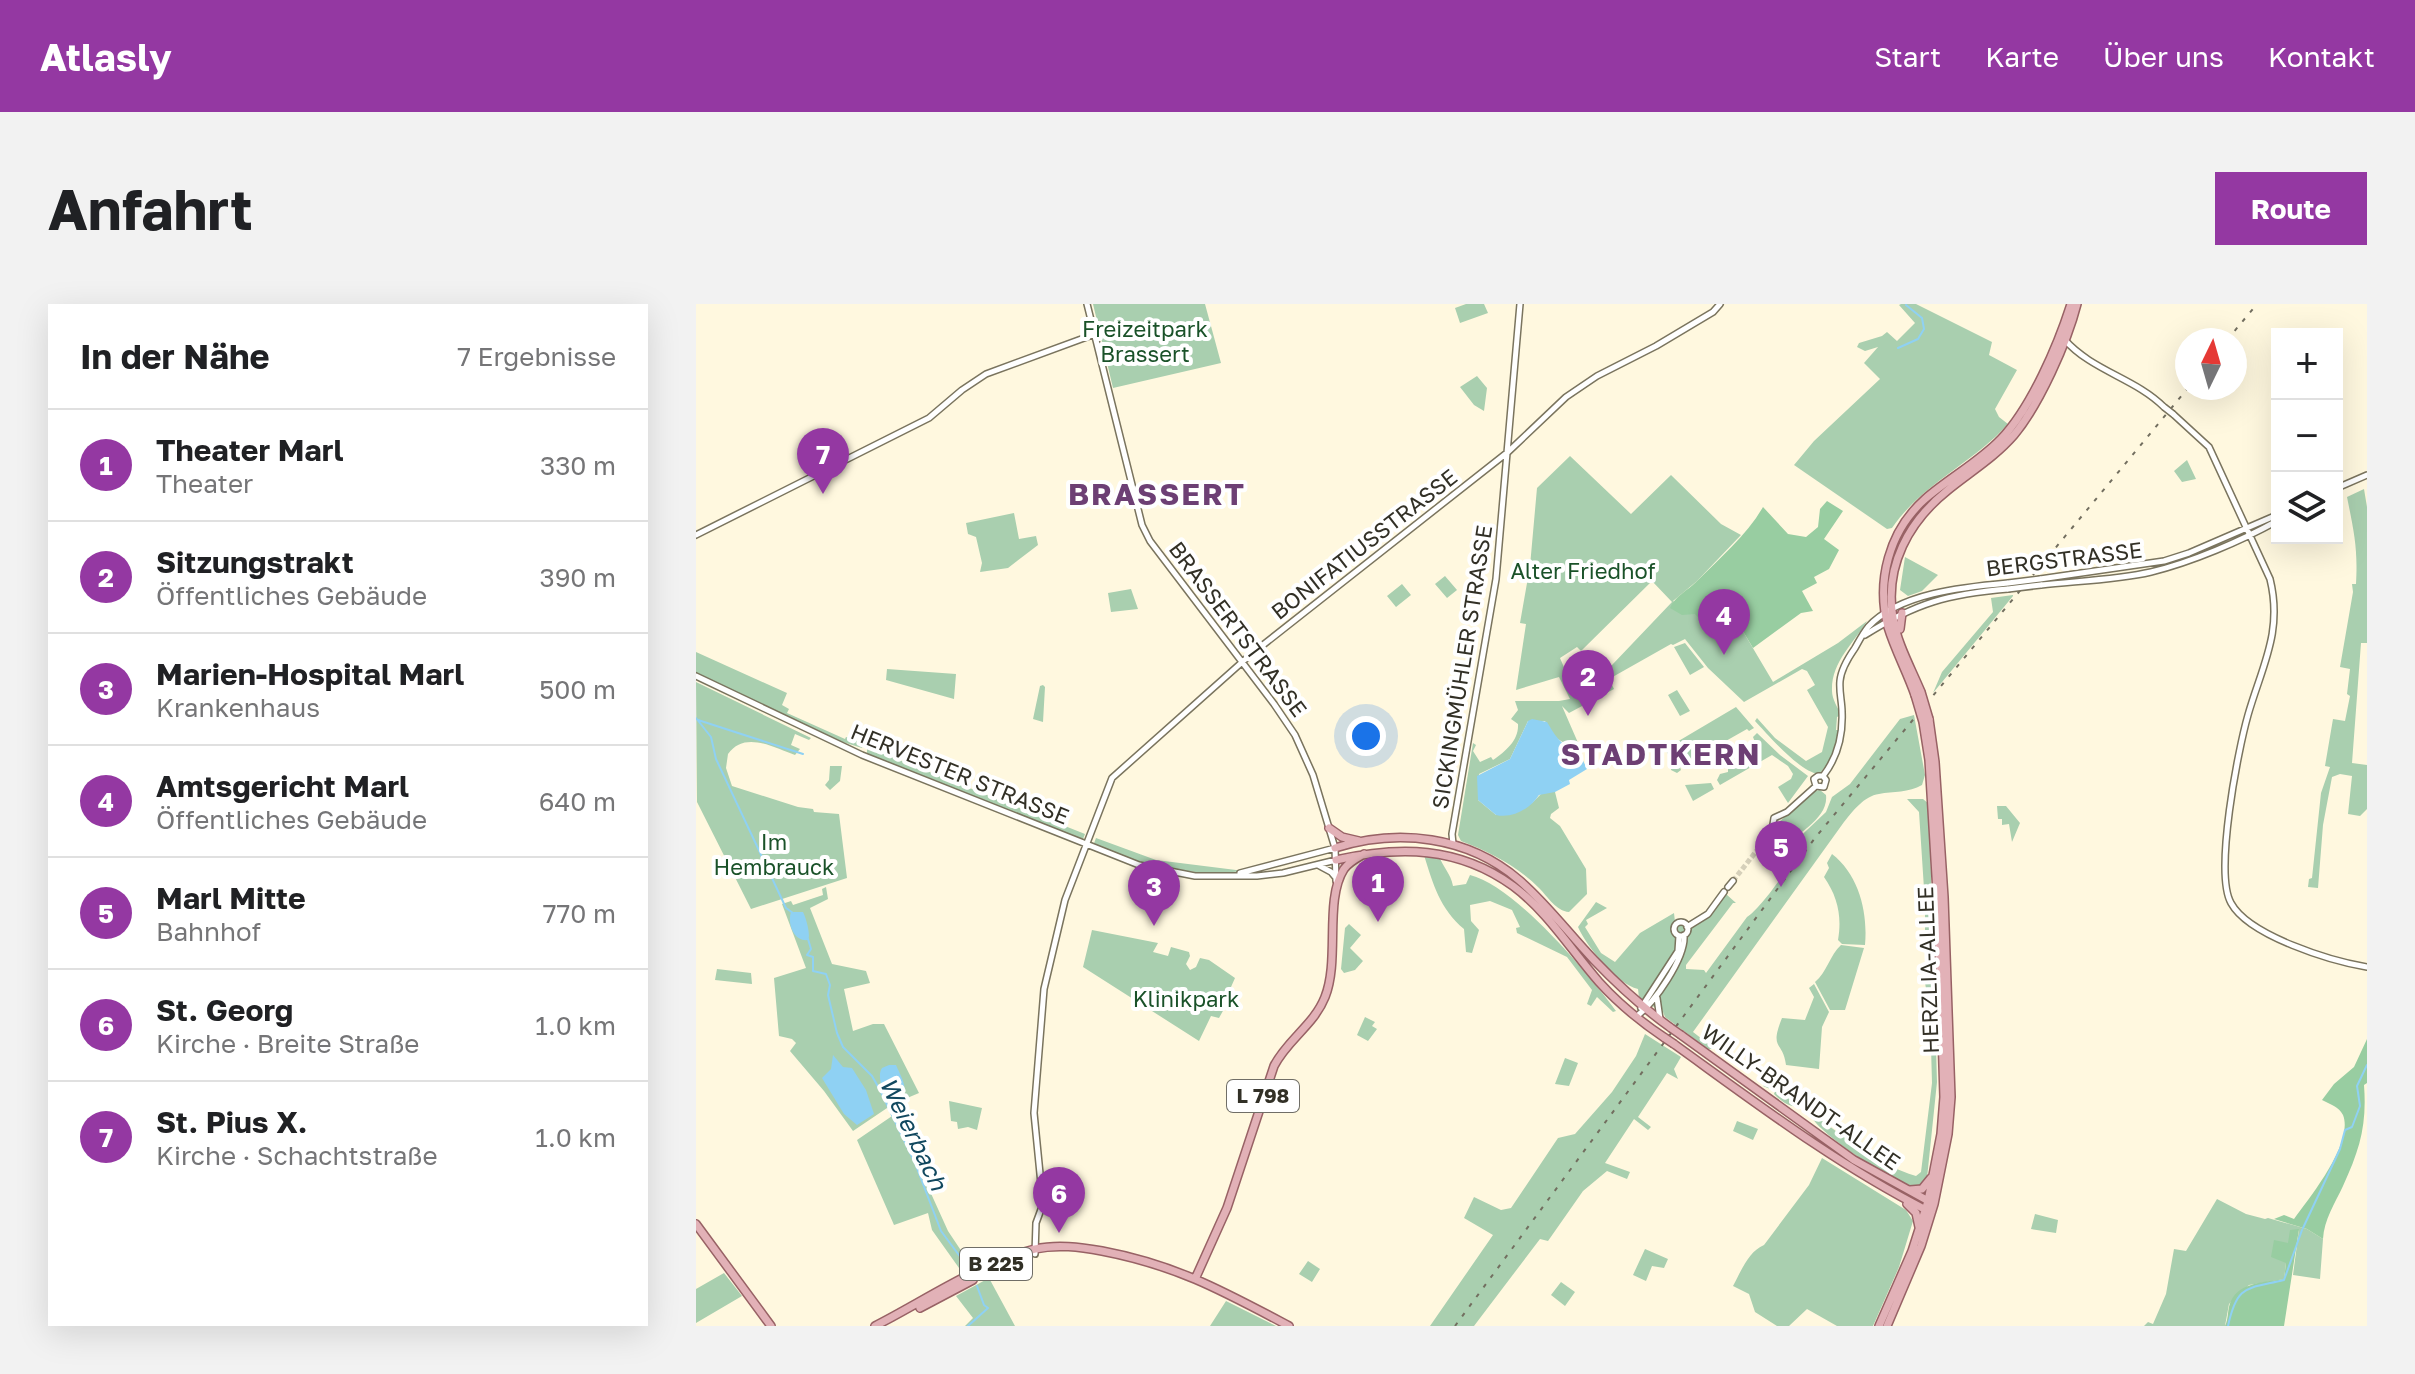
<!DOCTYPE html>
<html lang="de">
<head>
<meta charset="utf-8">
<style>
  body { margin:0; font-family:"Golos Text",sans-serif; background:#f2f2f2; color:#202124 }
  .controls { position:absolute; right:24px; top:24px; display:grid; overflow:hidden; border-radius:0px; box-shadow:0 8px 32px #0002 }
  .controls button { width:72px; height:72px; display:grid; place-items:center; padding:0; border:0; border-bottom:2px solid #e0e0e0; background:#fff; color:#202124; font:40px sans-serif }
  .compass { position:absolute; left:1479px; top:24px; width:72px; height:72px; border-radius:50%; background:#fff; box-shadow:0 8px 32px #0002; rotate:5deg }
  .you { position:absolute; left:670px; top:432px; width:28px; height:28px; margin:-20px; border:6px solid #fff; border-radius:50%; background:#1a73e8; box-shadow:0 0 0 12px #1a73e833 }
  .badge { display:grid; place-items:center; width:52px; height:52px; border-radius:50%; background:#9438a2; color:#fff; font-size:26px; font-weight:700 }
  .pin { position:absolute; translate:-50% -66px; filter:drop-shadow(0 2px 4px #0008) }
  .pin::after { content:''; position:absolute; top:42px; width:28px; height:24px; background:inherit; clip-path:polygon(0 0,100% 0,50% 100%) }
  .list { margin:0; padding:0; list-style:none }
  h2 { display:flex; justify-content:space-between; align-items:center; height:104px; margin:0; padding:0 32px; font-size:34px }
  h2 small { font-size:26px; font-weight:400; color:#757577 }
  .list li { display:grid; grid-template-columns:52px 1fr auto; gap:24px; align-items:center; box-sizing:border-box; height:112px; padding:0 32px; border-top:2px solid #e0e0e0 }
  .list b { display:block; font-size:30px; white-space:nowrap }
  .list p { margin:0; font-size:26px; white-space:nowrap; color:#757577 }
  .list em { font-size:26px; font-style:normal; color:#757577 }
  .icon { flex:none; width:44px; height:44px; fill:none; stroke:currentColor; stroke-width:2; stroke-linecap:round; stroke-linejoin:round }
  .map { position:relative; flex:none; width:1671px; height:1022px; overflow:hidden; border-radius:0px }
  header { display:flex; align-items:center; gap:48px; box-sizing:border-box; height:112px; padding:0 40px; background:#9438a2; color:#fff }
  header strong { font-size:38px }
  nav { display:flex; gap:44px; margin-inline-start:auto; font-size:28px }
  .intro { display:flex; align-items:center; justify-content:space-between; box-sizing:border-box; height:192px; padding:0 48px }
  h1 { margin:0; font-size:56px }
  .button { padding:20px 36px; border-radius:0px; background:#9438a2; color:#fff; font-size:28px; font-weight:700 }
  main { display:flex; gap:48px; padding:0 48px }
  aside { flex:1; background:#fff; border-radius:0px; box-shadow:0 8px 32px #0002 }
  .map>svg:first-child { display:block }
</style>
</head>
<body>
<header>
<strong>Atlasly</strong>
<nav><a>Start</a><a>Karte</a><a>Über uns</a><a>Kontakt</a></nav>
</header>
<div class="intro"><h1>Anfahrt</h1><a class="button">Route</a></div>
<main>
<aside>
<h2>In der Nähe<small>7 Ergebnisse</small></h2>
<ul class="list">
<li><span class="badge">1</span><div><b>Theater Marl</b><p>Theater</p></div><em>330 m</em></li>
<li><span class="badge">2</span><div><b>Sitzungstrakt</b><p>Öffentliches Gebäude</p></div><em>390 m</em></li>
<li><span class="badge">3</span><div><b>Marien-Hospital Marl</b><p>Krankenhaus</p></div><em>500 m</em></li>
<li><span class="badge">4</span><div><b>Amtsgericht Marl</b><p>Öffentliches Gebäude</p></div><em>640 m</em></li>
<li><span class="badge">5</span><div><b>Marl Mitte</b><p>Bahnhof</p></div><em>770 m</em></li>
<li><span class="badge">6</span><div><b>St. Georg</b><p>Kirche · Breite Straße</p></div><em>1.0 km</em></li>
<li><span class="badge">7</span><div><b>St. Pius X.</b><p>Kirche · Schachtstraße</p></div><em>1.0 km</em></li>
</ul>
</aside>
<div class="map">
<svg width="1671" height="1022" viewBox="0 0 1671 1022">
  <rect width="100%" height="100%" fill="#fff8df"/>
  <path fill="#a9cfaf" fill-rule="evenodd" d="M397,0H509L525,59L417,84Z
    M770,0H788L792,9L764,19L759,4Z
    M1205,0H1220L1296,38L1293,51L1321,66L1299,105L1303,113L1312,120C1277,159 1226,180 1196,224L1191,225L1098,161L1118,137L1184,75L1168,59L1182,43L1169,47L1161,43L1163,39L1186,32L1191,28L1201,37L1219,19L1203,1Z
    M781,72L791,84L788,107L778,101L764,83Z
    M874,152L935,210L975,171L1025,220L1045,231L1001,277L977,297L999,310L1031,308L1045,324L1077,378L1142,339L1171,317C1158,339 1135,358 1136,387C1136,395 1142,404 1145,411L1141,413L1140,426H1143L1135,456L1123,470C1105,469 1072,431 1059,417L1061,414L1079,434L1110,457L1126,448L1132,423L1111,386L1119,381L1111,367L1106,365L1048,398L1012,364L989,335L977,341L975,340L913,375L918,385L873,409L866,402L883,441L881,447L857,432L849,417H832L814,455L783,470L782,496L800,511L836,499L847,488H859L863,504L855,510L854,514L864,522L890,565L891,590L873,608C860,607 852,593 843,584C821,562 794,548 765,537L762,531L777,439L780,441L777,447L784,458L795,453L797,456C810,447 823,436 822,420L815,415L822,406L819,397H863L874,395L863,373L820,386L830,320L824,319L834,262L841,184ZM956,277L976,298L896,382L886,368L873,375L864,354L881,343L885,347Z
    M1491,156L1500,175L1486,178L1478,167Z
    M1668,185L1671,203V339H1665L1656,459L1671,461V505L1664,512L1652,510L1656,472L1644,470L1636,473L1627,521L1622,584L1612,583L1613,575L1616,574L1625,489L1634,463L1629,462L1637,415L1649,417L1654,392L1651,390L1654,365L1644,363L1657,288L1656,280H1660C1662,244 1658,228 1651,193Z
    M318,209L323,235L340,232L342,241L312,264L284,268L286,259L280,233L272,230L270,219Z
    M1209,253L1242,271L1226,287L1212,292L1204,286Z
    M749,272L761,286L751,294L739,280Z
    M706,280L715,291L700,303L691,292Z
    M435,285L442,305L415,308L412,289Z
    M1317,291V292L1237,389L1246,368L1297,308L1295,294Z
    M989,339L1008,363L994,371L978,343Z
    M0,348L91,389L86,401L93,405L91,409L149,435L150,433L168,439L166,444L137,435L0,369Z
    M191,365L260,370L258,395L190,376Z
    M0,378L115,434L113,436L99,430L95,441L104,445L99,451C78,444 49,426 32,450L30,464L36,482L102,503L117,505L118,508L143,510L151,574L55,605L1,498Z
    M347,381L349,383L347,418L337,415L344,382Z
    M981,386L994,407L984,412L972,391Z
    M1040,403L1058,424L1053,427L1051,425L984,463L985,466L981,469L975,466L976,457L969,445Z
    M1218,411L1229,471L1226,481C1213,489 1197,487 1183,490C1168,492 1157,507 1148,518L997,728L1019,745H1012L969,713L966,705L955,702L943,694L942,685C921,680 891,643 882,623L900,598L911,604L890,616L892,620L889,623L905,649L919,658L944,629L978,609L979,618L995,623L1014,611L1030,590L1040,599H1037L990,661V665L1008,666L1010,669L1051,613C1061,607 1084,577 1092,562C1094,556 1092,549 1093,543L1130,508L1136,493L1154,480L1204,415Z
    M1061,429L1084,451L1112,472L1092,499L1082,483L1095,475L1097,470L1092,462L1076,451L1024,481L1021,476L1024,470L1032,468V463L1044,462V455L1050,452L1055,457L1064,451L1057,433Z
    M171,443L389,530L387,535L171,451Z
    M134,462H146L144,477L134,486L129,481L133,476Z
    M1015,479L1018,485L997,497L989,481Z
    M1124,486L1130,491C1133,515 1098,531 1085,545C1078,551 1073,559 1068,566L1088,537L1089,523L1083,526L1082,519L1118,487Z
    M1211,495H1227L1233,500L1241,778L1231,874C1229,877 1225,881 1221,882C1206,886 1121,828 1116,813L1117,810C1148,833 1182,861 1220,872L1225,868L1236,779L1234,706L1229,679V600L1223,508Z
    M1301,502H1310L1324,519L1316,538L1313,520L1306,521V515H1302Z
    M400,534L460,556L548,567C491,573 450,562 397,542Z
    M1136,550C1163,571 1172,608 1169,641L1146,640L1142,636C1146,613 1142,593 1128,573L1133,564L1131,559Z
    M728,551L743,552C747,563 755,570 757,582L770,580L774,571C819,582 892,669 920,707L917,708L901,693L895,702L891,700L896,686L871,653L821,629L820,624L824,623L816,606L794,597L774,601L775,617L783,626L776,649L770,648L768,625C744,605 737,580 728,551Z
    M130,583L132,595L114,604L136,660L170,667L174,679L148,685L157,727L177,720H188L223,789L197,800L157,827L128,787L94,747L100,739L96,735L83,732L78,674L110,664L86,600L95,597L97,601L127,591L126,585Z
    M653,620L665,631L654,644L667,657L659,666L648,669L645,665L649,624Z
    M396,626L462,639L457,648L472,652L475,643L493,648L494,652L490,660L494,666L500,663L504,654L513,656L539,674L535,683L538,687L523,714L515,712L503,737L387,663Z
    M1145,641L1168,644L1149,706H1134L1119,678C1131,668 1134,651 1145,641Z
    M21,665L55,669L56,680L19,676Z
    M1118,680L1133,708L1126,723L1123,765L1090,761C1087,736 1073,747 1086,714L1109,716L1118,693L1113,684Z
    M669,713L679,718L676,722L681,725L672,737L661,731Z
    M949,730L985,753L978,765L982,775L971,769L942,813L955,823L952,826L938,815L909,859L934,868L931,875L911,867L887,887L852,937L844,935L778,1022H734L797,931L768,914L778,893L805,906L815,904L862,834L879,830L916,788L940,752Z
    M869,754L882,759L873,782L859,780Z
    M1070,780L1081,783L1095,794L1111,800C1097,806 1088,800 1078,790L1079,787L1067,782Z
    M253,797L286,804L281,826L272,823L262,825L261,818L255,817Z
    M199,810L252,927L270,954L279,948L287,962L268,971L236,926L232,909L198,921L161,836Z
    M1041,817L1062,825L1057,836L1037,827Z
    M1126,854L1210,906L1217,917L1203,963L1177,1022H1141L1111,1005L1093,1022H1081L1059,1008L1053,990L1037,982C1045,967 1053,947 1068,941L1113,881Z
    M1521,895L1550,910L1569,915L1572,914L1611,925L1627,935L1624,975L1597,971L1603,925L1590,959L1588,975L1553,981L1533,1000L1529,1022H1448L1452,1018L1457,1020L1470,990L1478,945L1490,947Z
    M1339,910L1362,916L1360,929L1335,925Z
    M949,945L972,955L968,964L956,962L950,977L937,971Z
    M612,957L624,965L616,978L603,970Z
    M28,969L46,992L0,1019V985Z
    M293,974L319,1022H269L277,1014L260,992Z
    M865,978L879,988L869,1002L855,991Z
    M530,997L580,1022H514Z"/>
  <path fill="#98cda1" d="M1131,197L1147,207L1128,235L1143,246L1133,265L1118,273L1121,279L1106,287L1117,307L1105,309L1057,344L1045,324L1031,308L1012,324L999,310L986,311L974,304C978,293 992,286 1000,278C1023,255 1051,231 1067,203L1092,230L1110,233L1122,223L1124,205Z
    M1671,735V779L1668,781C1671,821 1664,845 1647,882C1639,899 1628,916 1627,935L1611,925L1578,915L1588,911L1598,915C1614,893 1658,839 1647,811C1643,803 1634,800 1626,796L1638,780L1658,763Z
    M1603,925L1588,1022H1529C1533,1014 1531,1005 1535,997C1543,978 1571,978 1588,975L1590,959L1575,953L1578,936L1592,939L1594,926Z"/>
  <path fill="#8fd1f3" d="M836,415L851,418C859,431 865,443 882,446L891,465L873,476L874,480L859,488L843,491C835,504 817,515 800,511L782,496L781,472L814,455L832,417Z
    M95,608H107C110,614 115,631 112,636C98,638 91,620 95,608Z
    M137,751L147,763L156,764L170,786L178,810L161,821L148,810L126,774L135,765Z
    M193,761H200C207,777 217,791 195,797C188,791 180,773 186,764Z"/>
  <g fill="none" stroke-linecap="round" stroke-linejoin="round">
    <path stroke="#8fd1f3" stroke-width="2" d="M1202,44L1222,35L1228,25L1226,14L1210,1
      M0,414L15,433L20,455L90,604L97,609
      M2,416L107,450
      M112,635L115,645L111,651L117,653V667L130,670L134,681L132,691L141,729L147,743L176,772L184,786L219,859L245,927L274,966
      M1607,924L1644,845L1649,826L1656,823L1664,802L1661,782L1671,761
      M272,1022L292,1004L288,1001L281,982
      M1532,1022C1541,980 1551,985 1588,976L1606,926"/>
    <path stroke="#d6d0ba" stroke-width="5" stroke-dasharray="5 2.5" stroke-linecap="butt" d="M1037,577L1076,527"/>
    <g stroke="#7a745e" stroke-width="8">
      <path id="secondary" d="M391,0L446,221L454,237L578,400L599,431L617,471L639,544L640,577
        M1368,35C1396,67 1439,74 1468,103
        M1477,110L1513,143L1574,275C1587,328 1566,362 1552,411C1542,446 1518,569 1535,599C1553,632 1635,657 1671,663
        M1641,184L1671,171
        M0,231L233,114L266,86L290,70L399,30
        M1344,275L1468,257L1493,249L1581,211
        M1345,281C1381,277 1420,276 1455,268C1496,258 1545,237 1581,217
        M1169,331C1220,299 1252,290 1312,285
        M0,372L166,451L443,561L499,572H561L587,569L640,556
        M1120,482L1118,475L1122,472H1127C1141,454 1147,431 1146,408C1146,398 1143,388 1144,377C1145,365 1152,354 1159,344C1163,337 1167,329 1172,323C1203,289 1268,283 1312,279
        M1076,527L1078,514L1091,508L1120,482L1128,483L1130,476L1127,472
        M757,540L756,530L800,275L824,0
        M622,561L635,568L640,574
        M544,569L639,544
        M1032,583L1037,577
        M978 625a7 7 0 1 1 14 0a7 7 0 1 1-14 0Z
        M991,623L1012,610L1028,588
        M961,694L964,715
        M945,704L982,647L983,632
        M940,713C958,699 990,654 988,631
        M339,950L340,919L347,900L338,809L348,685L369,596L416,474L553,352L812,148L870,93L901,72L960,42L1017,8L1024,0"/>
    </g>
    <g stroke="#986265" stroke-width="10">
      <path id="primary" d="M1204,325L1206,309
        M1225,388C1215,364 1201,339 1197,314C1188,262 1213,217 1252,186C1274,168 1299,153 1318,131C1343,101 1371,39 1381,0
        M1219,391C1211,368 1199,346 1192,323C1180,277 1193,227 1229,195C1253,174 1283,158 1305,135C1335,104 1362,41 1375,0
        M633,524L646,533L663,537
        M639,544C702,524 772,532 823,576C851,600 873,630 898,656C922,681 947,704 975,724
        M640,556C703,542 762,542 817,582C851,607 875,646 903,678C922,699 945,718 969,734
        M985,731L1158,856L1236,899
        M978,740C1060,799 1140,860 1230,906
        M1214,886L1226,885L1235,874
        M1211,900L1220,909L1223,923
        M0,920L75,1022
        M500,973L531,904L578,762C591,736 618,721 629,693C644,656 628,596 648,565C653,558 661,554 668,550
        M224,1004L277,976
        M179,1022C230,996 283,959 339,945C361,940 384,943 406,947C480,961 527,987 593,1022
        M1183,1022L1216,947L1232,897L1245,830L1248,793L1242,605L1233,456L1227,418
        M1191,1022L1225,942L1238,900L1252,830L1255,793L1248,593L1239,458L1233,415"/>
    </g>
    <use href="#secondary" stroke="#fff" stroke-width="5"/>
    <use href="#primary" stroke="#e2b1b7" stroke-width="7"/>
    <path stroke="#726e5f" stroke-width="2" stroke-dasharray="4 8" stroke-linecap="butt" d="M1531,36L1561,0
      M759,1022L1119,534L1492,84"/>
    <g stroke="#7a745e" stroke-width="8" stroke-linecap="butt">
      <path id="secondary-bridge" d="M1468,103L1477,110
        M1312,279L1344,275
        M1312,285L1345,281"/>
    </g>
    <g stroke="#986265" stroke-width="10" stroke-linecap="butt">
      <path id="primary-bridge" d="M1225,388L1233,415
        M1219,391L1227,418
        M975,724L985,731
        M969,734L978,740"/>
    </g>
    <use href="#secondary-bridge" stroke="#fff" stroke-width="5"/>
    <use href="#primary-bridge" stroke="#e2b1b7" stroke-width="7"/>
  </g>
  <g text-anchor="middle" stroke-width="8" stroke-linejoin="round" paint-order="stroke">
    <g fill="#fff" stroke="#706e67" stroke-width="2">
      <rect x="531" y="776" width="72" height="32" rx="6"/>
      <rect x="264" y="944" width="72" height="32" rx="6"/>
    </g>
    <g font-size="20" font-weight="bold" fill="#323026">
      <text x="567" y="799">L 798</text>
      <text x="300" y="967">B 225</text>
    </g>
    <g font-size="22" fill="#1a5229" stroke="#fff">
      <text x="449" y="33">Freizeitpark<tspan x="449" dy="25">Brassert</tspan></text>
      <text x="887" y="275">Alter Friedhof</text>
      <text x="78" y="546">Im<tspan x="78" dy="25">Hembrauck</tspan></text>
      <text x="490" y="703">Klinikpark</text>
    </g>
    <g font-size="22" fill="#323026" stroke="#fff">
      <text transform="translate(668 240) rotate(-38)" y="8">BONIFATIUSSTRASSE</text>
      <text transform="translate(1368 255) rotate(-7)" y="8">BERGSTRASSE</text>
      <text transform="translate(542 325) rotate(53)" y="8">BRASSERTSTRASSE</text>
      <text transform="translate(766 363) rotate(-81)" y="8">SICKINGMÜHLER STRASSE</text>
      <text transform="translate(264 470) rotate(22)" y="8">HERVESTER STRASSE</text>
      <text transform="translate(1232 666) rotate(-92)" y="8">HERZLIA-ALLEE</text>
      <text transform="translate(1105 793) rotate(35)" y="8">WILLY-BRANDT-ALLEE</text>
    </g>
    <g font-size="24" font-style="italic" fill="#11485f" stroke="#fff">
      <text transform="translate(217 830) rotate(64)" y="8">Weierbach</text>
    </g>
    <g font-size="30" font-weight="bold" letter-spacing="2" fill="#6d3f74" stroke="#fff">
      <text x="461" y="201">BRASSERT</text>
      <text x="965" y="461">STADTKERN</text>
    </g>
  </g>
</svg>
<div class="controls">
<button>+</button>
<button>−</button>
<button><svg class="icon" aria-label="layers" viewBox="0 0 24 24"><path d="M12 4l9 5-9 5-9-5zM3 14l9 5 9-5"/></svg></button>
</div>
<svg class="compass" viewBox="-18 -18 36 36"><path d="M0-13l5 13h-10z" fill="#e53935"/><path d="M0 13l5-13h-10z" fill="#757577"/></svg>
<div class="you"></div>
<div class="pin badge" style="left:682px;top:618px">1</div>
<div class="pin badge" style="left:892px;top:412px">2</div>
<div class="pin badge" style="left:458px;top:622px">3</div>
<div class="pin badge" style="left:1028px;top:351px">4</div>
<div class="pin badge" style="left:1085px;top:583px">5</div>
<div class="pin badge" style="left:363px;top:929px">6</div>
<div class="pin badge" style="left:127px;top:190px">7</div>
</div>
</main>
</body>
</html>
